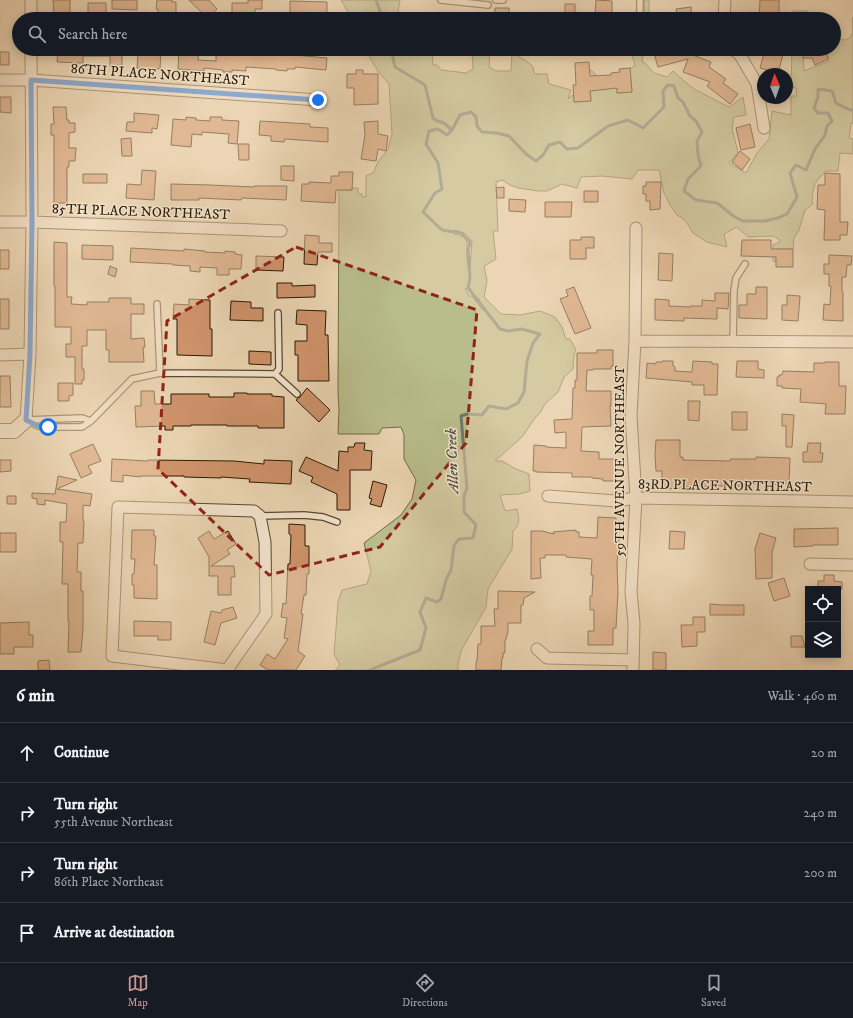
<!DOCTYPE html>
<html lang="en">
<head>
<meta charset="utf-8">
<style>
  body { margin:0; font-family:"IM FELL DW Pica",serif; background:#242831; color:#f1f3f6 }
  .controls { position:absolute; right:12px; bottom:12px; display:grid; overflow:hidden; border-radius:0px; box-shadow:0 2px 10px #0003 }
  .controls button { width:36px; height:36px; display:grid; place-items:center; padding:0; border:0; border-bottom:1px solid #363941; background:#171b24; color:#f1f3f6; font:20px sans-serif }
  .compass { position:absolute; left:757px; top:68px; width:36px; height:36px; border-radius:50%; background:#171b24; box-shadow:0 2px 10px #0003; rotate:358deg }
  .stop { position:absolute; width:12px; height:12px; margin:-9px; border:3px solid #1a73e8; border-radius:50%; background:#fff }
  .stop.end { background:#1a73e8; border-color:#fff; box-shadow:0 1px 4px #0008 }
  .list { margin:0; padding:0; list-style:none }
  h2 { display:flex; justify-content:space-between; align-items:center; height:52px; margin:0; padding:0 16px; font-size:17px }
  h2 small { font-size:13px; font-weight:400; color:#9ea1a6 }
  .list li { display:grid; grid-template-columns:26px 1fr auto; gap:12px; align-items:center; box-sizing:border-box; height:60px; padding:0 16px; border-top:1px solid #363941 }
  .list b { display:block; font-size:15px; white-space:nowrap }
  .list p { margin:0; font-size:13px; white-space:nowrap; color:#9ea1a6 }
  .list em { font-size:13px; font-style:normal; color:#9ea1a6 }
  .icon { flex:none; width:22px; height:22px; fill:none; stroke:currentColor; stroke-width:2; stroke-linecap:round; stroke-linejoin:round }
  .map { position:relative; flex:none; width:853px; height:670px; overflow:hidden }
  .search { position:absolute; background:#171b24; box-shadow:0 2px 10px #0003; left:12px; right:12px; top:12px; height:44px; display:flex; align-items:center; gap:10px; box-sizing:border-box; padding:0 14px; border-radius:22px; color:#9ea1a6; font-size:15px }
  .sheet { height:292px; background:#171b24 }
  nav { display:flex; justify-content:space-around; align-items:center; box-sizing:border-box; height:56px; border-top:1px solid #363941; background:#171b24; font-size:11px; color:#9ea1a6 }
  nav a { display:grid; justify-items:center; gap:2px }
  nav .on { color:#c59692 }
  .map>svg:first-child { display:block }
</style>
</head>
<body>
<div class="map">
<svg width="853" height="670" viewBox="0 0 853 670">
  <rect width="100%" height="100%" fill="#ecd6b4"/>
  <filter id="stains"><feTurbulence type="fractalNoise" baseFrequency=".005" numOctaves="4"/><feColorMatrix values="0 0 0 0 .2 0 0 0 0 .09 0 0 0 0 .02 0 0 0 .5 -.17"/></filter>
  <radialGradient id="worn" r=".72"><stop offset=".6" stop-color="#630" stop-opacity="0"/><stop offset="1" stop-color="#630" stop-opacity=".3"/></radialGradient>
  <path fill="#b9bd8c" stroke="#716b46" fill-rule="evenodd" d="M341,0H400L398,12L403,13L402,19H352Z
    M644,0H649V19H641L644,18Z
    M793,11H808V19H793Z
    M853,17V123L851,124L849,138L853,139V154L840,153L838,171H825C823,175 819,178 817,181C813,187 811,198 813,204L805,210L799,230L794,238L793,249H776V262L773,261V245L780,242L779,239L773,236L748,237L737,227L724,234L727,247L707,242L693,233L685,220L677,215L670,205L664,193L659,170H638L632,179L602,176L581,177L577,188L562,184L547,191H539L518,188L510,185L502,180L496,182L498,231H493L496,259L484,266L487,281L484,297L501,314L520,315L540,311L555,317L562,327L566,339H570L576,350L574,355L573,369L564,377L558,392L545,404L540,413L535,418L522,437L495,461H502L516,469L529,474L530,491L520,494L500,495L505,511L517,509C519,518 521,525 513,531L512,550L509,554L488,589L486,607L461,651L458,664V670H335L340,665L334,654L338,602L342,590L367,584L371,571L364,543L401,515L412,499L416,480L404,459V435L401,427L382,428L379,434H338L339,410L338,394L339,190H352V188H358V194H362V197H366V176L373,173L378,162L388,149L392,134L389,84L379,73L370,58L366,49H416L423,52L432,51L433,65H437L441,70L466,73L473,69L472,49H490L489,67L496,71H511L512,52L529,63L533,67L534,74H547L549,84L571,90L568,99L574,94V102L591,101L589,70H591L598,77V89L617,88V93L632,92L630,68L635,66C635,60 630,55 630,49H644L642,62L645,63L654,73L667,77L673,71L683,80L694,89L729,107L743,97L746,115L734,117L732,129L738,152L729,163L746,173L757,153L769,139L772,111L791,115V96H797L796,88L791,87L792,49H803L804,71L829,61L825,49H834V37C841,42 851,41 853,31C853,26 852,21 853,17ZM454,230L464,233L472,241L470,267L468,266C467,262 467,259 467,256C467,242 470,237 454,234ZM470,288L474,295L479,299L483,310L472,296H469L468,295V293L465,289Z"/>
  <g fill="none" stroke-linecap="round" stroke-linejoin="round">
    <path stroke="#6d786d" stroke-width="3" d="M376,0L383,19
      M391,49L395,67L425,85L433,118L437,121L444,123L452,130
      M370,670L420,650L426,628L420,612L426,598L437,602L441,599L446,580L451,570L454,546L459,539L473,538L476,525L464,512V496L467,488L461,416L467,414L482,415L489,406L506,409L518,403L524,392L527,361L533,343L540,334L522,329L508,331L500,329L468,288L470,278L468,250L470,242L461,233L442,230L423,212L435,193L442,189L438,163L426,144L429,131L438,129L447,135L452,130L460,115L471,112L476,117L477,126L482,132L497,133L509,136L526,154L536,161L543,155L549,145L560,142L567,149L578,148L608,126L628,120L643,128L664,107L663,91L668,85L674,86L678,98L683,102L690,116L696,121L702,132L697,141L698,155L701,166L688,179L684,191L696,200L717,203L735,217L743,221H765L778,218L787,214L797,197L790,173L796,165L806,170L815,149L825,135L827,126L832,121L828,113H818L814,108L818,97V89L832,91L836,103L850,110H853"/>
  </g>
  <path fill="#d0946c" stroke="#291901" d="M53,0H70V15H54Z
    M112,0H137V10L112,9Z
    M157,0H172V2H176V15L158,14V9H156Z
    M189,0H209L217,9L207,18Z
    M248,0H262V9H255V17H232V3H248Z
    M596,0L612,1V15L595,14Z
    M760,0H779V19H759Z
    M290,1L327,2V19H290Z
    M88,3H106V19H88Z
    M565,4H575V15H565Z
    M691,7L692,19H678L676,9Z
    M495,8H509V19H494Z
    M58,49H122V67H110V56H83V63L57,62Z
    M188,49H199L198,60L216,61V54L225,55L226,49L246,50V53L273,54V49H288V53H296L295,55L327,58L326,70L295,67V69H287V71L276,70V69L246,67V71L232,70V72H223V70L204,68V71L178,69L179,50L188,51Z
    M657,49H677L711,62L709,67L726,79L723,83L738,94L730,104L707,86L710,82L683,72L688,59L658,67L653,50Z
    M765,49H779L778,52L783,54L778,74H766L767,70L760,68Z
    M803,49H825L828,59L815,65L812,58H803Z
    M145,50L161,51L160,69L137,68L138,54H145Z
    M0,52H9V65H0Z
    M589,62L590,76L611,75V73L620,72L619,69L630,68L632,92L617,93V88L590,91L591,101L574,102L573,85H576L575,63Z
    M356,70H363V74H378V104L354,105V88H347V74H356Z
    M0,97H11V113L0,112Z
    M53,107H66L67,120H69V123H75V132L69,133V148H76L75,161H69V167H67V203H54V135H51V124H54Z
    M134,113L159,115L157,129L152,128V133L126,131L127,122H134Z
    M186,117L196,118V120L210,121V117H222V120L239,121L237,144L228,143L229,134L202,132V135L192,134L191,147L171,145L173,119L186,120Z
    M260,121L310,124V127L328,128V142L285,139L284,142L271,141V136L259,135Z
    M378,121V134L388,136L386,151L378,149L376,161L361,159L365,135L364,122Z
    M750,124L755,147L741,150L736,128Z
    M131,138L132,156H122L121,139Z
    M238,144H249V160H239Z
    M740,151L750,159L742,170L732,162Z
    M281,166H294V181L281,180Z
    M142,170L156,171L154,200L126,198L127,184L141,185Z
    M339,172H353L352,190H336L335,203L301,201L302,184H309V182L331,183V176H339Z
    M825,173L840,174V222H848L847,235H840V240H824L825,210L817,209L818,185H825Z
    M83,174H107V183H83Z
    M646,182H661L660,209L650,210V201H646V194H643V186H646Z
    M171,184L210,185L254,187V186H287L286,200L242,198L241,200L199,198V200H171Z
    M504,187V198H497L496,188Z
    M584,191H598V202H584Z
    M509,199L526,200L525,212L509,211Z
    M545,202H572L571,217H545Z
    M305,235L319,236V243H332V252H318L317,265L304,264Z
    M581,237H594V248H586V259H570V240H581Z
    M742,240H771V249H793V267H776V257L741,256Z
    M54,242L67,243V297H72L71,304L87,305V302H109V298H131V304H144V314H131V339L144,338L145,347H143L144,362H109V350H106V330H87V346H82V369H84V380H82V384H75V357H66V344H71V327H55V286H54Z
    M82,245L113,246V260L82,259Z
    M131,248L184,251V249L205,251V252L225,253V251L235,252V254L242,255L241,269H229V275H217V268L200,267V272L190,271V266L173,265V264L130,262Z
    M0,250H9V269H0Z
    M659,253L673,254L672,281L658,280Z
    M829,255L852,256L851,265H847L846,277H842V291L843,292V321L823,320L824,304L830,305L831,286H829V274H824V264H829Z
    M256,256L284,257L283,271L256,270Z
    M110,266L117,269L115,277L108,274Z
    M277,283H292V286L315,285V297L277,298Z
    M574,287L591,328L575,334L560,299L568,296L566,290Z
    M756,287H767V319L739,318V305H747V294H756Z
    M715,293H729L728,309L717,308V319L684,318V321L655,320V299L669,300V306L690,307V306H702V300L715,301Z
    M787,295L800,296L798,321L782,320V305H787Z
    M0,299H9V329H0Z
    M189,299L210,300V329H212V356L177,355V319H173L174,304L189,305Z
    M231,301L251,302V308H263V321L230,320Z
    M297,310L326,311L325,335H328L329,381H298V355H295V341H307V325L296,324Z
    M597,350H613V366H611V369H593V370H587L586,391H611V406H610L611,426L582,427L581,451L599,452V459H616V481H603V479L592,478V477H572V473L536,472V471H533L534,445L546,446V447L566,448V432L555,433L554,420L572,419L573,388H575V380H577V353H597Z
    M249,351L271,352V365L249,364Z
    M662,361H673V366L675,367V371L692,372L693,361L712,362V364H718L717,395H704V385H692V382L646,378L647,363L656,364V362H662Z
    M737,361H758V369L764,370V378L736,377Z
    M825,362H839V386H846L845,414H825L826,404L800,402L801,389L782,388V386H777V377H779V375H782L783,371L814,372V363H825Z
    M0,376H10L11,407H0Z
    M58,383H73V395L69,396V401H58Z
    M307,388L330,410L319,422L296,400L300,397Z
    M141,391H154L155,404H171V394H209V397H234V393H247V394H272V396L284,397V428H258V426H227V425H191V426H173V430H165V426L136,427L135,406H141Z
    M688,401H700L699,421L688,420Z
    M732,412H747V430H732Z
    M782,414L794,415L792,447H786V426H782Z
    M656,440H680V457H683V460L730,461V459H756V457L790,458L789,484H744V486H706L705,487H686V488L664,489V484H662V471H656L655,454Z
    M355,443H365L364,450L372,451L371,470H350V510H337V494L311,482L313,477L299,471L306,457L338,471L339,451L348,452V447H354Z
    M808,443H821L820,453H823L822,462H803V452H807Z
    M93,444L101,461L88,466L92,473L81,478L70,454Z
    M112,459L148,461V460L234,461L264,464V460L292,461L291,484L249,482L250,479L221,477V478L184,477V476H140V477L123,475V482L111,481Z
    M0,460H11V471L0,472Z
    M58,476L77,480L57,489L92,494L90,506L83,505V521H84L83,543H78L77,572H81V591H83V629L81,652H68L69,622H68V584H62L63,542H60V522H66L67,504L45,500V505L37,504V499L32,498V493L55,494Z
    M373,481L387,485L381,507L370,504L372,499L369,498Z
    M7,496H16V504H7Z
    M598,517L616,518L615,536L619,537L617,565L618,592L616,628H613V645H588V631H594V610H590V596H592L593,575H591L592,559L566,557V555H545V558H540L541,578L531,579V531H542L554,534L553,532L576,530V532H579V537L597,538Z
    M289,524L305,525V546H309V574H307L306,595H304L301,614H303L298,651L305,656L296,670H268L260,665L267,654L275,659L288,639L284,638L287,618L281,617L283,603L286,604L288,564H290L291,535L289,534Z
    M838,528V545H813V546L794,547V529Z
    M132,530H154V536H156L154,565H157V599L134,598V585H132V574H134L135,559H131Z
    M209,531L214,539L228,531L236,544L227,550L230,554L211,566H234L235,577H231V595H218V576H209V557L198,538Z
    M670,531L685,532L684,549H669Z
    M0,533H16V552H0Z
    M760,533L776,538L772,552V578L756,579L755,549Z
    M824,575H834V581L842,582V589L818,588V581H824Z
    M784,578L790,596L774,601L768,583Z
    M498,591L535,592L524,598L523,605H521V623H508V633H507V637H506V640H505V653H503V658H502L501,670H476V662L477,661L478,644H481V626H495L494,609H498Z
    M710,604L722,605H744V615H710Z
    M233,607L237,618L221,623L215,645L204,642L211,611L221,613L222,610Z
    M693,617H705V632H697V646L682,647L681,625H693Z
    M134,621L171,622V640H158V636H134Z
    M29,622V635H33V647H14V654H0V623Z
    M791,636H802L805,647H791Z
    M653,652L666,653V670H653Z
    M49,660L50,670H38V661Z"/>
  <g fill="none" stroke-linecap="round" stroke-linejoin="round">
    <g stroke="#5a482e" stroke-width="8">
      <path id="service" d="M441,0L488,5
        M496,0H503
        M638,19L640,10V0
        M623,52L624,49
        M157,304L160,373
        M733,342L734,290L736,278L745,264
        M275,374L279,369L278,313
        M26,420L38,426L48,427H82L91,421L132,379L160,373L275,374L297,394
        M26,420L82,418L91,421
        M260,516L304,515L323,517L337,522"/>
    </g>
    <g stroke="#5a482e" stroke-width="13">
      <path id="minor" d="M31,19V0
        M724,19L725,0
        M733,49L740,55L757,84L764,128
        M0,80H31L318,100
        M0,222H32L281,231
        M635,341L853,342
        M0,355L30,354
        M26,420L30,354L32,222L31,49
        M548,496L616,501L636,498L853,502
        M810,564L853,565
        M537,649L547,658L633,660
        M227,670L266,614L265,542L260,516L254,511L118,507L112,656L228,670
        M633,670L634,623L631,592L636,498L631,416L635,341L636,228"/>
    </g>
    <g stroke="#5a482e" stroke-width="16">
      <path id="tertiary" d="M0,431H14L26,420"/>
    </g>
    <use href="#service" stroke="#f3e4ce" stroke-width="5.5"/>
    <use href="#minor" stroke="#f3e4ce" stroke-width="11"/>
    <use href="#tertiary" stroke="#f3e4ce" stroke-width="14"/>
  </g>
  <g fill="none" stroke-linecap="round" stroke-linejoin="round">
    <path stroke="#1a73e8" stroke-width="5" d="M48,427L38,426L26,420L30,354L32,222L31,80L318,100"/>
  </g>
  <path d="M0 0H853V670H0ZM296,247L477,310L466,443L380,547L269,575L158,469L167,321Z" fill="#ecd6b4" fill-opacity=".55" fill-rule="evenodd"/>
  <path fill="none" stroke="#8f2418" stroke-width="3" stroke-dasharray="8 5" stroke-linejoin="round" d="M296,247L477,310L466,443L380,547L269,575L158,469L167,321Z"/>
  <g text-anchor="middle" stroke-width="3" stroke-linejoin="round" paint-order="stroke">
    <g font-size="14" fill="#291901" stroke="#f3e4ce">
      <text transform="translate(160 74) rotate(4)" y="5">86TH PLACE NORTHEAST</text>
      <text transform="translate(141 211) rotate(2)" y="5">85TH PLACE NORTHEAST</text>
      <text transform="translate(619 461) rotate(-90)" y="5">59TH AVENUE NORTHEAST</text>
      <text transform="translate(725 485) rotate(1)" y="5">83RD PLACE NORTHEAST</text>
    </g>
    <g font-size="15" font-style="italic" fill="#515040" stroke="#f3e4ce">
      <text transform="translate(452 461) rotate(-92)" y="5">Allen Creek</text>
    </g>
  </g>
  <rect width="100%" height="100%" filter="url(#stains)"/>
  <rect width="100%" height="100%" fill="url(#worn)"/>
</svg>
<div class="controls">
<button><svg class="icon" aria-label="locate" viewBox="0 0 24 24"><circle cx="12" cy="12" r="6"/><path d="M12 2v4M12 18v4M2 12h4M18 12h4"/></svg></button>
<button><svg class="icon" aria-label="layers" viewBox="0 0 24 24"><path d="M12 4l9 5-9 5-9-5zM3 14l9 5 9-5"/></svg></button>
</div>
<svg class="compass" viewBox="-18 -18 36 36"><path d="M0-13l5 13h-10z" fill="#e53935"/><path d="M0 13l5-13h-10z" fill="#9ea1a6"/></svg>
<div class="stop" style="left:48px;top:427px"></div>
<div class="stop end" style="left:318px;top:100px"></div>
<div class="search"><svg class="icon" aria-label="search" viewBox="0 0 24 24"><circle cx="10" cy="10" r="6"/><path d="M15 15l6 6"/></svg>Search here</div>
</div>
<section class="sheet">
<h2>6 min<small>Walk · 460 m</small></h2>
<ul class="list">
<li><svg class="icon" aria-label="ahead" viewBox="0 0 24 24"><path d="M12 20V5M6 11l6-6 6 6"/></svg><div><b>Continue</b></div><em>20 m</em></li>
<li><svg class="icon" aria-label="right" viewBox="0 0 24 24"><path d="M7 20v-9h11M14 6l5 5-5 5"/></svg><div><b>Turn right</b><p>55th Avenue Northeast</p></div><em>240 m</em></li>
<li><svg class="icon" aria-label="right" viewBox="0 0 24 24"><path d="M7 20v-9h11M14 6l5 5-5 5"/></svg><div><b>Turn right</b><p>86th Place Northeast</p></div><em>200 m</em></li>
<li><svg class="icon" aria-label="arrive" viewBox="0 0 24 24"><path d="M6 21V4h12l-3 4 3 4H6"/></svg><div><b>Arrive at destination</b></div></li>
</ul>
</section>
<nav>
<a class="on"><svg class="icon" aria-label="map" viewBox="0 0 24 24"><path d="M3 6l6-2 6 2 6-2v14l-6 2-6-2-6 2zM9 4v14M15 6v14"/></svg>Map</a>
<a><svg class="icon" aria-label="directions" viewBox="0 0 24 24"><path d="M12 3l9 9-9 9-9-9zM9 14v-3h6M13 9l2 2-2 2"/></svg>Directions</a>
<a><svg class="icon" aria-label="saved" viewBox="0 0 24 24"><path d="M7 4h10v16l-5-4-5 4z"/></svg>Saved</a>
</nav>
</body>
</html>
